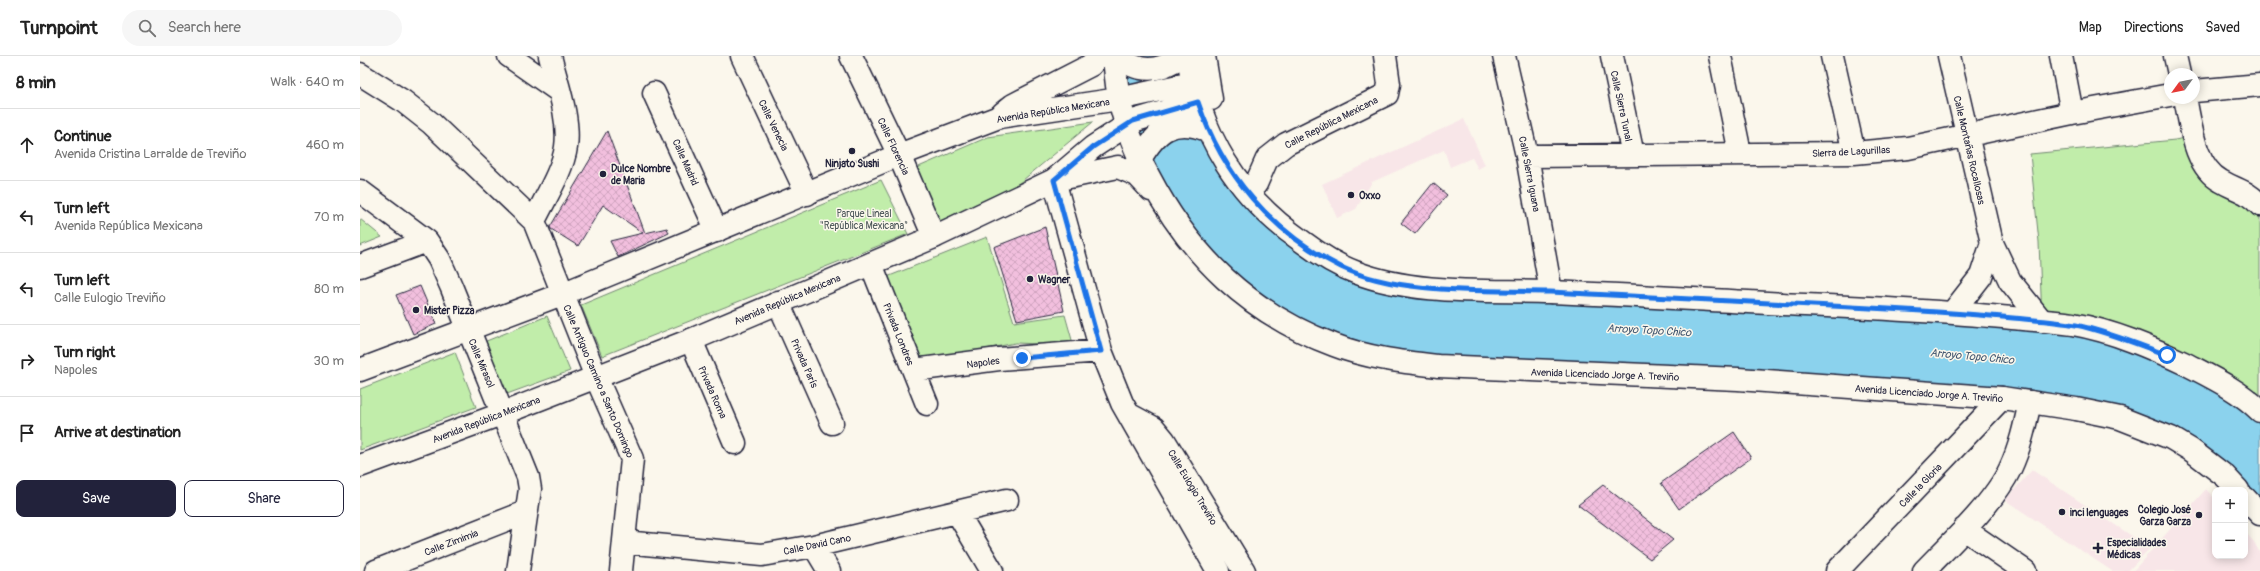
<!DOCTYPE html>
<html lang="en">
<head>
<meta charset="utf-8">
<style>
  body { margin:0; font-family:Pangolin,sans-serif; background:#f6f6f6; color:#222 }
  .controls { position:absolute; right:12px; bottom:12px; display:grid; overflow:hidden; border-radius:8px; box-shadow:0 2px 10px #0003 }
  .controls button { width:36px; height:36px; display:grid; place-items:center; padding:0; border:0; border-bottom:1px solid #e0e0e0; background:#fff; color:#222; font:20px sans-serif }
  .compass { position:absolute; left:1804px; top:12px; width:36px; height:36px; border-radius:50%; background:#fff; box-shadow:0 2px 10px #0003; rotate:237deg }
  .stop { position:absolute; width:12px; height:12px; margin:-9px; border:3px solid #1a73e8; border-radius:50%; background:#fff }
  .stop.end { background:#1a73e8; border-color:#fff; box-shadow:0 1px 4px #0008 }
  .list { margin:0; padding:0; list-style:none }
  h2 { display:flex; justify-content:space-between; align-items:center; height:52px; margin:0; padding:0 16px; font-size:17px }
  h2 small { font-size:13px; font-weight:400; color:#767676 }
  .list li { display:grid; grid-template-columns:26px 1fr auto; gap:12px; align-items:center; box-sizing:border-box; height:72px; padding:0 16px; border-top:1px solid #e0e0e0 }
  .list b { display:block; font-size:15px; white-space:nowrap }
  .list p { margin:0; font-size:13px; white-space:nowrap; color:#767676 }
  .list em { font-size:13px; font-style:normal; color:#767676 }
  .actions { display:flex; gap:8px; padding:12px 16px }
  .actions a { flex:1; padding:9px 0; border:1px solid #22223b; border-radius:8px; text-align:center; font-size:14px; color:#22223b }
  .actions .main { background:#22223b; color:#fff }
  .icon { flex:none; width:22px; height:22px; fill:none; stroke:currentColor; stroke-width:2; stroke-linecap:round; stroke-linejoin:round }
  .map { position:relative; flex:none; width:1900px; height:515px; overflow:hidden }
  header { display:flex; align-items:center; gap:24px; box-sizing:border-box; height:56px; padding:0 20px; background:#fff; border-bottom:1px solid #e0e0e0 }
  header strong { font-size:19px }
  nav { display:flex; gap:22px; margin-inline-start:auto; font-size:14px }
  .search { width:280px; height:36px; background:#f6f6f6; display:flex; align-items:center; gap:10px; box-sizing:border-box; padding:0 14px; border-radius:22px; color:#767676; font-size:15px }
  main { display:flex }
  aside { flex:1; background:#fff }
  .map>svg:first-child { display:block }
</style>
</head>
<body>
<header>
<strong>Turnpoint</strong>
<div class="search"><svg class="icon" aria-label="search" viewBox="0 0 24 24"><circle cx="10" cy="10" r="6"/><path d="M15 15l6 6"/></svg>Search here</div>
<nav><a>Map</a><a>Directions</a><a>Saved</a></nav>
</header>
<main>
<aside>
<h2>8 min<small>Walk · 640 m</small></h2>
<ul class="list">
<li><svg class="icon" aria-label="ahead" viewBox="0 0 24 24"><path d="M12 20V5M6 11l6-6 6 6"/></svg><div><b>Continue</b><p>Avenida Cristina Larralde de Treviño</p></div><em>460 m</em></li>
<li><svg class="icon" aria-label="left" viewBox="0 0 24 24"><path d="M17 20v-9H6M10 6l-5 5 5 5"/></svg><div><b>Turn left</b><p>Avenida República Mexicana</p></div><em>70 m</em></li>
<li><svg class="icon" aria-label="left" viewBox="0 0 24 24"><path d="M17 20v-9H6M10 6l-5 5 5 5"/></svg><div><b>Turn left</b><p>Calle Eulogio Treviño</p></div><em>80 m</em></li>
<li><svg class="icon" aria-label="right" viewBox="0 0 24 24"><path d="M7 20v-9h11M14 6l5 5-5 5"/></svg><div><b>Turn right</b><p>Napoles</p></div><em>30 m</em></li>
<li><svg class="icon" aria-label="arrive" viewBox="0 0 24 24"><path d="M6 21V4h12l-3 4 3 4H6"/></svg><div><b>Arrive at destination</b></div></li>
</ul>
<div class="actions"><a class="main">Save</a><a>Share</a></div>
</aside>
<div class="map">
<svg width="1900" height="515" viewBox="0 0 1900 515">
  <defs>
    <pattern id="building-cross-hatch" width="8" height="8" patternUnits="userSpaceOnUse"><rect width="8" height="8" fill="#f2bfde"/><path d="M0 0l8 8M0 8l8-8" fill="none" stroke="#cfa4bf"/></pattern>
  </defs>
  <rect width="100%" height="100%" fill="#fbf7ec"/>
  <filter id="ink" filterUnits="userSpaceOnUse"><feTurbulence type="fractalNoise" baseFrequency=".025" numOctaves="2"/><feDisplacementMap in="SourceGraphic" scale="8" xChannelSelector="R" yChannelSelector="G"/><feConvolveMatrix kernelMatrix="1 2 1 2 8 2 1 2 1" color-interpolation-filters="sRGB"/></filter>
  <g filter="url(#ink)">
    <path fill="#f8e6e8" d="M1104,63L1125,109L1118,113L1112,102L1090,111L1084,94L1012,126L996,153L977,162L962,128Z
      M1672,414L1790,492L1768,515H1752L1645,444Z
      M1846,433L1855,443V500H1885V476L1894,486L1900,497V515H1773Z"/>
    <path fill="#c1edaa" stroke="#728872" d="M733,66L657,129L576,167L554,113L628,81Z
      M1833,80L1838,94L1900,149V355L1682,265L1679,186L1670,98L1815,84Z
      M521,124L548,178L242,300L221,249Z
      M0,163L22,181L0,190Z
      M627,181L654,266L705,259L712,284L708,289L655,287L561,306L527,221Z
      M187,260L210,315L147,338L124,286Z
      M95,296L116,351L0,394V333Z"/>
    <path fill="#8bd2ed" stroke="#618ca6" d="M754,0H828L863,103L980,210L1191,236L1757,280L1900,355V458L1885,434L1760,362L1018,301L897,249L802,145Z"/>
    <path fill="url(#building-cross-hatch)" stroke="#22223b" d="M247,75L285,177L307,172L309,177L258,201L250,185L283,177L243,149L218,190L191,173L190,171Z
      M1073,127L1087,139L1055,178L1041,167Z
      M685,171L704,255L657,264L634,191Z
      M60,230L76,268L53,278L36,239Z
      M1374,376L1391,402L1319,453L1301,427Z
      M1243,429L1313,484L1290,503L1218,449Z"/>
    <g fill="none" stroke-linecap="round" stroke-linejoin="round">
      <g stroke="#22223b" stroke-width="25">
        <path id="minor" d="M149,0L199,35
          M382,0L447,138
          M491,0L539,99L574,181
          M1144,0L1167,100L1191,236
          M1252,0L1273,99
          M1360,0L1380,97
          M1472,0L1494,97
          M1589,0L1632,187L1650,225L1682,265
          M1701,0L1712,57
          M1815,0L1819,18
          M0,18L43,45L71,67L174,165L236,321L272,403L261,515
          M1834,35L1900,29
          M294,37L357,175
          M1825,42C1831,69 1834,110 1861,125C1878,135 1886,134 1900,149
          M1167,100L1494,97L1548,92L1712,57L1810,39
          M694,124L741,295L762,347L858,515
          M896,128L907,103L926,88L1027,38L1029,28L1025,0
          M0,135L67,185L79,203L91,230L168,421L170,433L158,515
          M174,165C184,144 203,114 206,91C210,62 197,28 190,0
          M511,208L567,348
          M0,210L67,185
          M418,246L472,367
          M1593,256L1621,220L1632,187
          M331,284L375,387
          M554,314L639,303L741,295
          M770,359L794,372L804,384L884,515
          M597,456L632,515
          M1604,473L1665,515
          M264,486L402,499L454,490L647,444
          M454,490L469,515
          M16,515L166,456
          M1477,515L1642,342
          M1564,515C1590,488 1634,447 1650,413C1660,392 1665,369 1670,346"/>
      </g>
      <g stroke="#22223b" stroke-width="25">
        <path id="major" d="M754,0C755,12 756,24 758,36C763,65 775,95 789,121C831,201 889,257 974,289C1007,302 1043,306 1078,310L1378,323L1642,342L1716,353L1760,362L1811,382L1831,394L1865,420L1878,434
          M758,0C778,18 801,16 821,0
          M828,0C840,80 877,140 943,186C959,198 976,209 995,216C1054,239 1127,234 1189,236C1274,239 1360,245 1445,249C1514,252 1583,255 1652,262C1673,264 1693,265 1713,268C1753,275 1792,292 1828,309C1853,322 1880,335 1900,355
          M844,0L851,43
          M643,57L653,49L731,9L738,0
          M780,103C797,74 813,61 847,74
          M695,124L758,111L777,119L791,134
          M0,314L202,238L539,99L639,61L759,43L832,27
          M0,410L144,357L331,284L574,181L694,124L733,91L773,65L837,46
          M1885,442L1900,458"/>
      </g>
      <use href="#minor" stroke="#fbf7ec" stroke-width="22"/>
      <use href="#major" stroke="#fbf7ec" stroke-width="22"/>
    </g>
  </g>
  <g fill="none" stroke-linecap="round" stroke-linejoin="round" filter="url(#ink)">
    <path stroke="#1a73e8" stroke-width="5" d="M662,302L741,295L694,124L733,91L773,65L838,46C862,118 912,177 981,211C1039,239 1126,234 1190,236C1284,240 1378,246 1472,250C1533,253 1593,256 1653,262C1674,264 1696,265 1716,269C1748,276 1777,288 1807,299"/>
  </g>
  <g fill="#22223b" stroke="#fbf7ec" stroke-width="1.5">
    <circle cx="492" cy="95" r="4"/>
    <circle cx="243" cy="118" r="4"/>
    <circle cx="991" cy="139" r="4"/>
    <circle cx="670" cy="223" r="4"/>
    <circle cx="56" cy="254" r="4"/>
    <circle cx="1702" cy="456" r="4"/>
    <circle cx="1839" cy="459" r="4"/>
    <path d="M1736 486h4v4h4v4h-4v4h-4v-4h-4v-4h4z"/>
  </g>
  <g text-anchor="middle" stroke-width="3" stroke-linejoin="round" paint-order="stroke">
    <g font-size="10" fill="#22223b" stroke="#fbf7ec">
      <text transform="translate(1262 50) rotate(78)" y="4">Calle Sierra Tunal</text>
      <text transform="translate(693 54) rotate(-9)" y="4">Avenida República Mexicana</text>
      <text transform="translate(971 66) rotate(-27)" y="4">Calle República Mexicana</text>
      <text transform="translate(414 69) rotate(64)" y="4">Calle Venecia</text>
      <text transform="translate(534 90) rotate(65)" y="4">Calle Florencia</text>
      <text transform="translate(1610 94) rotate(77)" y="4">Calle Montañas Rocallosas</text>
      <text transform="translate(1491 95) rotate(-3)" y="4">Sierra de Lagurillas</text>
      <text transform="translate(326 106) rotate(66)" y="4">Calle Madrid</text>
      <text transform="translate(1170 118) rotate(79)" y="4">Calle Sierra Iguana</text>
      <text transform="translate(427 243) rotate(-23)" y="4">Avenida República Mexicana</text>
      <text transform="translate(539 278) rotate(68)" y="4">Privada Londres</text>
      <text transform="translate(623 306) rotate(-8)" y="4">Napoles</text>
      <text transform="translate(122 307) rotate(67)" y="4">Calle Mirasol</text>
      <text transform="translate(445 307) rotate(66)" y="4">Privada París</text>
      <text transform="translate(1245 318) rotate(2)" y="4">Avenida Licenciado Jorge A. Treviño</text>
      <text transform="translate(239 325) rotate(67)" y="4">Calle Antiguo Camino a Santo Domingo</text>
      <text transform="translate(353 336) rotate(66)" y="4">Privada Roma</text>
      <text transform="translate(1569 337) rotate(4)" y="4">Avenida Licenciado Jorge A. Treviño</text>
      <text transform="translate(126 363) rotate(-21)" y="4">Avenida República Mexicana</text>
      <text transform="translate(1560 429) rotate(-46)" y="4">Calle la Gloria</text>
      <text transform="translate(833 431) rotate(59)" y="4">Calle Eulogio Treviño</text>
      <text transform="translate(91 486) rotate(-21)" y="4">Calle Zimimia</text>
      <text transform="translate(457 488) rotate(-12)" y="4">Calle David Cano</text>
    </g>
    <g font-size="10" font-weight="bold" fill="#22223b" stroke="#fbf7ec" text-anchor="start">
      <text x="492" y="111" text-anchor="middle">Ninjato Sushi</text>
      <text x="251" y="116">Dulce Nombre<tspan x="251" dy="12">de Maria</tspan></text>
      <text x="999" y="143">Oxxo</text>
      <text x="678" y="227">Wagner</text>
      <text x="64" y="258">Mister Pizza</text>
      <text x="1831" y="457" text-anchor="end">Colegio José<tspan x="1831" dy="12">Garza Garza</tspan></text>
      <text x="1710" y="460">inci lenguages</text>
      <text x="1747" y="490">Especialidades<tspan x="1747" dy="12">Médicas</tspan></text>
    </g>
    <g font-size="10" fill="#4a5557" stroke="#fbf7ec">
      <text x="504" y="161">Parque Lineal<tspan x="504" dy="12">"República Mexicana"</tspan></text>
    </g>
    <g font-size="11" font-style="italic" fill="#425770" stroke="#fbf7ec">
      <text transform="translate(1289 274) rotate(3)" y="4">Arroyo Topo Chico</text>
      <text transform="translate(1612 300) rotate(5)" y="4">Arroyo Topo Chico</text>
    </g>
  </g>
</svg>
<div class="controls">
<button>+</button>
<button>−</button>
</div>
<svg class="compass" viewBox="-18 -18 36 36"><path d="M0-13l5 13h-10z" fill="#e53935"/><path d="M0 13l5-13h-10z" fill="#767676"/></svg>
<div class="stop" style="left:1807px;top:299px"></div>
<div class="stop end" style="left:662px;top:302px"></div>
</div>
</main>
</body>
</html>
